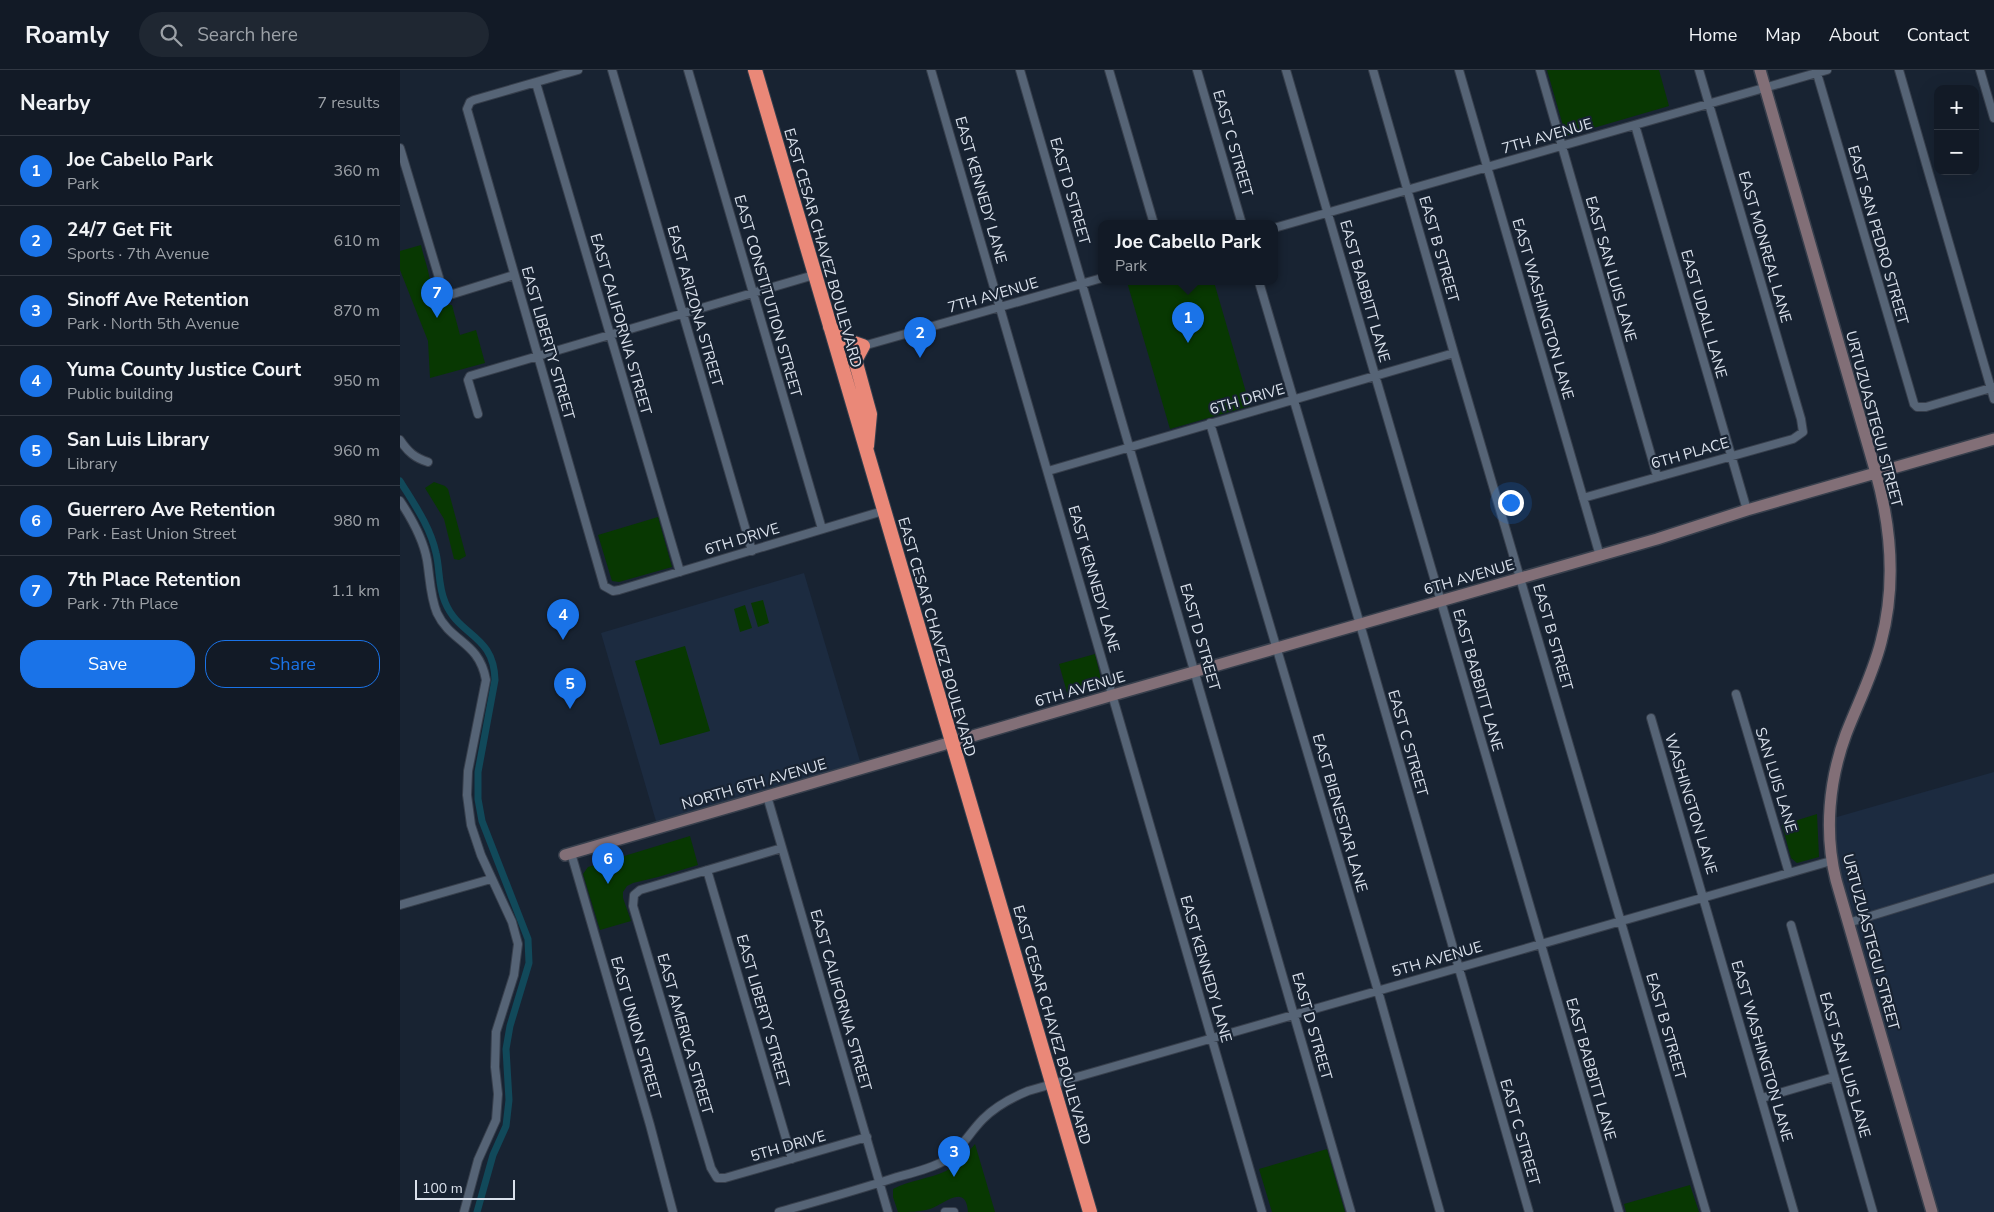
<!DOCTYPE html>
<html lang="en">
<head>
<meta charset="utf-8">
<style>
  body { margin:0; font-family:"Nunito Sans",sans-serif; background:#1f2732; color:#f1f3f6 }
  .controls { position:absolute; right:15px; top:15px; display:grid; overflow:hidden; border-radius:10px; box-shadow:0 5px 20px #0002 }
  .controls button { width:45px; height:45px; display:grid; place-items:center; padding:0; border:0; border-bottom:1px solid #313843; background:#121a26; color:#f1f3f6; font:25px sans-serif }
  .scale { position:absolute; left:15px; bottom:12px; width:100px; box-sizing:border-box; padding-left:5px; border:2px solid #dae1ec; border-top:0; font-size:14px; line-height:18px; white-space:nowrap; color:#dae1ec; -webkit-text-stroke:4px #182332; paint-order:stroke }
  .you { position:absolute; left:1110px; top:432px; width:18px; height:18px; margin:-12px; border:4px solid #fff; border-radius:50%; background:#1a73e8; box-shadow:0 0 0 8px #1a73e833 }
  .badge { display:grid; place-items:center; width:32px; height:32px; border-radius:50%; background:#1a73e8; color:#fff; font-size:16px; font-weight:700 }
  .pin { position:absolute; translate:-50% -41px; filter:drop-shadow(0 1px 2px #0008) }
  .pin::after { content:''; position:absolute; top:26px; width:18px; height:15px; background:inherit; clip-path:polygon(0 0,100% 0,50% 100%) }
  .popup { position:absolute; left:698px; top:150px; width:180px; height:65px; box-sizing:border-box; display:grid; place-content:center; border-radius:10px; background:#121a26; filter:drop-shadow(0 1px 4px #0005); font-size:16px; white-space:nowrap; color:#9ca1a7 }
  .popup b { font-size:19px; color:#f1f3f6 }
  .popup::after { content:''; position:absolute; left:50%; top:100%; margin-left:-10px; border:10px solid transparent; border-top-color:#121a26 }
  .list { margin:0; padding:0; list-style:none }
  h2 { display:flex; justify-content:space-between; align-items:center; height:65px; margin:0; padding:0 20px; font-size:21px }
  h2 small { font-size:16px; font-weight:400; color:#9ca1a7 }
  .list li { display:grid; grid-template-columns:32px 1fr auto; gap:15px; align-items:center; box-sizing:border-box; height:70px; padding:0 20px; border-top:1px solid #313843 }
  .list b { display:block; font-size:19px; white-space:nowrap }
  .list p { margin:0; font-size:16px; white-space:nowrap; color:#9ca1a7 }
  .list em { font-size:16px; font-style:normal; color:#9ca1a7 }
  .actions { display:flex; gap:10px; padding:15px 20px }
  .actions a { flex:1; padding:11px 0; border:1px solid #1a73e8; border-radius:20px; text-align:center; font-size:18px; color:#1a73e8 }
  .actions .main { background:#1a73e8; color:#fff }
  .icon { flex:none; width:28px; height:28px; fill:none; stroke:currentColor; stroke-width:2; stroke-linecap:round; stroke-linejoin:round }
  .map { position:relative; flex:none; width:1594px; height:1142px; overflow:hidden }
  header { display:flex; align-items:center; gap:30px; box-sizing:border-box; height:70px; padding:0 25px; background:#121a26; border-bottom:1px solid #313843 }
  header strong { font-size:24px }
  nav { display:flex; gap:28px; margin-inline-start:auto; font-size:18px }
  .search { width:350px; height:45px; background:#1f2732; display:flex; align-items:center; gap:12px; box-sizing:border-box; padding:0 18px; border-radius:28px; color:#9ca1a7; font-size:19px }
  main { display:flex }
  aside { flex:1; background:#121a26 }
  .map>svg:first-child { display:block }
</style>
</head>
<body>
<header>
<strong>Roamly</strong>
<div class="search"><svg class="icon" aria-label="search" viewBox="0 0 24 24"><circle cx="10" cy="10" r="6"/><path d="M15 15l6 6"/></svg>Search here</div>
<nav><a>Home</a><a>Map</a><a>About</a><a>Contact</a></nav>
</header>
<main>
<aside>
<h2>Nearby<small>7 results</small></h2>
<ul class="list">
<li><span class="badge">1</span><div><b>Joe Cabello Park</b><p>Park</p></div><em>360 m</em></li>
<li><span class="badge">2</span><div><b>24/7 Get Fit</b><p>Sports · 7th Avenue</p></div><em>610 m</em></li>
<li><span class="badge">3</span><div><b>Sinoff Ave Retention</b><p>Park · North 5th Avenue</p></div><em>870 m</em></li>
<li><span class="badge">4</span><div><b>Yuma County Justice Court</b><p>Public building</p></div><em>950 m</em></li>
<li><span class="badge">5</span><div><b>San Luis Library</b><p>Library</p></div><em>960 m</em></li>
<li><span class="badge">6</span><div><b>Guerrero Ave Retention</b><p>Park · East Union Street</p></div><em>980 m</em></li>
<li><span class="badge">7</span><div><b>7th Place Retention</b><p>Park · 7th Place</p></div><em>1.1 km</em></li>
</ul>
<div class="actions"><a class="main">Save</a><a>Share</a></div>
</aside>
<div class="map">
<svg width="1594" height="1142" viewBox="0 0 1594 1142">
  <rect width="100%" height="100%" fill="#182332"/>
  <path fill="#1c2b40" d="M404,503L462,698L258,758L201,563Z
    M1594,702V1142H1532L1436,810L1430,749Z"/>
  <path fill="#083802" d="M1147,0H1259L1269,36L1166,66Z
    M21,175C23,185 27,195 29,205C33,222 29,234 52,235L60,265L76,260L85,293L30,308L28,271L0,200V181Z
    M727,212H814L850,336L770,359Z
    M34,412L45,416L48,419L66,486L59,490L54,489L44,449L25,418Z
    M258,447L272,497L219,512L212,511L198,465Z
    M363,530L369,553L358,557L351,533Z
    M345,535L352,558L340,562L334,539Z
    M285,576L310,661L260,675L235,591Z
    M695,584L701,609L699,616L668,626L659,594Z
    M1417,744L1419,787L1397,793L1391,788L1382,755Z
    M290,766L298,795L258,807L233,813L227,816L223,822V828L231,851L200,860L183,804L188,797Z
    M575,1074L595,1142H568C566,1112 543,1135 530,1139C519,1142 509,1142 498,1142L493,1127V1119C510,1110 529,1109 546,1101C557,1095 567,1084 575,1074Z
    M927,1079L945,1142H872L859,1099Z
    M1290,1115L1299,1142H1226L1224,1134Z"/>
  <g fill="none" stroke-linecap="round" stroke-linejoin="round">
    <path stroke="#11495a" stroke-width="7" d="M0,411C14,434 30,456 36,483C40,499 38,516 45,532C59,567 94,564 95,610L78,702V729L82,751L128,869L129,893L110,956L106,979L109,1030L106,1056L93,1085L77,1142"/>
    <g stroke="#373f4c" stroke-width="10">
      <path id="street" d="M178,0L74,30L70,32L67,39L204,516L213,521L219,520L483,441
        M212,0L352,481
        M288,0L422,459
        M531,0L862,1142
        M620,0L951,1142
        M709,0L754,154
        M797,0L842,154
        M886,0L1219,1142
        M973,0L1054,283L1306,1142
        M1059,0L1200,486
        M1140,0L1257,406
        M1416,0L1514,334L1517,337H1526L1594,317
        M1499,0L1594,329
        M1580,0L1594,48
        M136,13L280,502
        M1235,55L1347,440
        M0,78L43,221L53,224L114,205
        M874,158L1427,0
        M859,212L964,568L1129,1142
        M463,276L702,208
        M78,344L68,310L70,306L414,205
        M810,353L978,921L1040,1142
        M0,370C8,382 15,388 28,392
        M648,401L1054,283
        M1183,428L1393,369L1403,362L1401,349L1299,0
        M0,431C12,449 23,468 27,490C30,508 30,526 37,543C51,573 79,571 86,610L68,701L67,725L71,755L81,785L112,852L118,874L114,905L96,962L95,997L98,1024L96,1050L78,1090L64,1142
        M1336,624L1389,803
        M1251,648L1394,1142
        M367,726L488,1142
        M382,778L240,820L234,825L233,836L311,1098L317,1108H325L467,1067
        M171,783L250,1055L273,1142
        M307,800L392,1089
        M0,835L91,809
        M1448,853L1594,808
        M1391,855L1473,1142
        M1362,1028L1434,1007
        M379,1142C418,1131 458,1120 497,1107C512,1103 530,1099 544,1091C561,1080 569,1063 583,1049C596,1036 611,1028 628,1021L1431,791
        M545,1142H554"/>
    </g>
    <g stroke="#373f4c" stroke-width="14">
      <path id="secondary" d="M1360,0L1476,403C1491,457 1496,516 1481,572C1473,604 1458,633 1446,664C1429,710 1424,762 1436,810L1532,1142
        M165,785L713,625L1257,469L1347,440L1594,369"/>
    </g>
    <g stroke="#373f4c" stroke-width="16">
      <path id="highway" d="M355,0L690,1142
        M430,257L440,268L463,276L456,289V293L470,344L467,376"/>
    </g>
    <use href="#street" stroke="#566476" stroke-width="8"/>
    <use href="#secondary" stroke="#826f77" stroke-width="11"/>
    <use href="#highway" stroke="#ea8878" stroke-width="14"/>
  </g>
  <g text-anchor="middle" stroke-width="4.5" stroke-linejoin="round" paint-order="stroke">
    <g font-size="15" fill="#dae1ec" stroke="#182332">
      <text transform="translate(1147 66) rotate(-16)" y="5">7TH AVENUE</text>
      <text transform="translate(833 73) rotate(74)" y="5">EAST C STREET</text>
      <text transform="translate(581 120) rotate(74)" y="5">EAST KENNEDY LANE</text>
      <text transform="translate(670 121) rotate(74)" y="5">EAST D STREET</text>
      <text transform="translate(1478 165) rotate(74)" y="5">EAST SAN PEDRO STREET</text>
      <text transform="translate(1365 177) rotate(74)" y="5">EAST MONREAL LANE</text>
      <text transform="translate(423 178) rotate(74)" y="5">EAST CESAR CHAVEZ BOULEVARD</text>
      <text transform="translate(1039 179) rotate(74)" y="5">EAST B STREET</text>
      <text transform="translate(1211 199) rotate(74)" y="5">EAST SAN LUIS LANE</text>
      <text transform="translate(965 221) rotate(74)" y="5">EAST BABBITT LANE</text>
      <text transform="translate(593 225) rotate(-16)" y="5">7TH AVENUE</text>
      <text transform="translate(368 226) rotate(74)" y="5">EAST CONSTITUTION STREET</text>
      <text transform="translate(295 236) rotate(74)" y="5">EAST ARIZONA STREET</text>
      <text transform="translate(1143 239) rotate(74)" y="5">EAST WASHINGTON LANE</text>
      <text transform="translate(1304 244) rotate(74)" y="5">EAST UDALL LANE</text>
      <text transform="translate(221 254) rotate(74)" y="5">EAST CALIFORNIA STREET</text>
      <text transform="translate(148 273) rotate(74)" y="5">EAST LIBERTY STREET</text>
      <text transform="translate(847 329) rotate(-16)" y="5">6TH DRIVE</text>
      <text transform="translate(1474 349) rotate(75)" y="5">URTUZUASTEGUI STREET</text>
      <text transform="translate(1290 383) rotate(-16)" y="5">6TH PLACE</text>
      <text transform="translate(342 469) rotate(-17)" y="5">6TH DRIVE</text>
      <text transform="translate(1069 507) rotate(-16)" y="5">6TH AVENUE</text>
      <text transform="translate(694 509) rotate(74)" y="5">EAST KENNEDY LANE</text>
      <text transform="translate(537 567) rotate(74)" y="5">EAST CESAR CHAVEZ BOULEVARD</text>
      <text transform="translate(800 567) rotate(74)" y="5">EAST D STREET</text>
      <text transform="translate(1153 567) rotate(74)" y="5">EAST B STREET</text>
      <text transform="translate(1078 610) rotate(74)" y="5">EAST BABBITT LANE</text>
      <text transform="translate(680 619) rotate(-16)" y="5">6TH AVENUE</text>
      <text transform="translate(1008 673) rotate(74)" y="5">EAST C STREET</text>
      <text transform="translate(1376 710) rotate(73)" y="5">SAN LUIS LANE</text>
      <text transform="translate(354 714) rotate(-16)" y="5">NORTH 6TH AVENUE</text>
      <text transform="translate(1291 734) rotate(73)" y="5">WASHINGTON LANE</text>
      <text transform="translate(940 743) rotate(74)" y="5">EAST BIENESTAR LANE</text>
      <text transform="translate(1471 872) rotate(75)" y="5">URTUZUASTEGUI STREET</text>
      <text transform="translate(1037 889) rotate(-16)" y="5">5TH AVENUE</text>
      <text transform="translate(806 899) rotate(74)" y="5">EAST KENNEDY LANE</text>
      <text transform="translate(441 930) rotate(74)" y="5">EAST CALIFORNIA STREET</text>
      <text transform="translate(363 941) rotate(74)" y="5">EAST LIBERTY STREET</text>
      <text transform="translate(652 955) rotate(74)" y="5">EAST CESAR CHAVEZ BOULEVARD</text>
      <text transform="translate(912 956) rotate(74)" y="5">EAST D STREET</text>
      <text transform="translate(1266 956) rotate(74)" y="5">EAST B STREET</text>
      <text transform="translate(236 958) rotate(74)" y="5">EAST UNION STREET</text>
      <text transform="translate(285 964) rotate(74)" y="5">EAST AMERICA STREET</text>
      <text transform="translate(1362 981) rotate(74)" y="5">EAST WASHINGTON LANE</text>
      <text transform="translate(1445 995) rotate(74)" y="5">EAST SAN LUIS LANE</text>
      <text transform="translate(1191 999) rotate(74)" y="5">EAST BABBITT LANE</text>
      <text transform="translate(1120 1062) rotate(74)" y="5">EAST C STREET</text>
      <text transform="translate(388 1076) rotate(-16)" y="5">5TH DRIVE</text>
    </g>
  </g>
</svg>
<div class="controls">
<button>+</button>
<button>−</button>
</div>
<div class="scale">100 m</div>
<div class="you"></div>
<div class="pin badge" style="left:788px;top:273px">1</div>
<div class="popup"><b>Joe Cabello Park</b>Park</div>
<div class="pin badge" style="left:520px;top:288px">2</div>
<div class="pin badge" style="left:554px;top:1107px">3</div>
<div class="pin badge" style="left:163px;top:570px">4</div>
<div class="pin badge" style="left:170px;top:639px">5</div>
<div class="pin badge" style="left:208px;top:814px">6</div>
<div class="pin badge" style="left:37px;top:248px">7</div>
</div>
</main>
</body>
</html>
